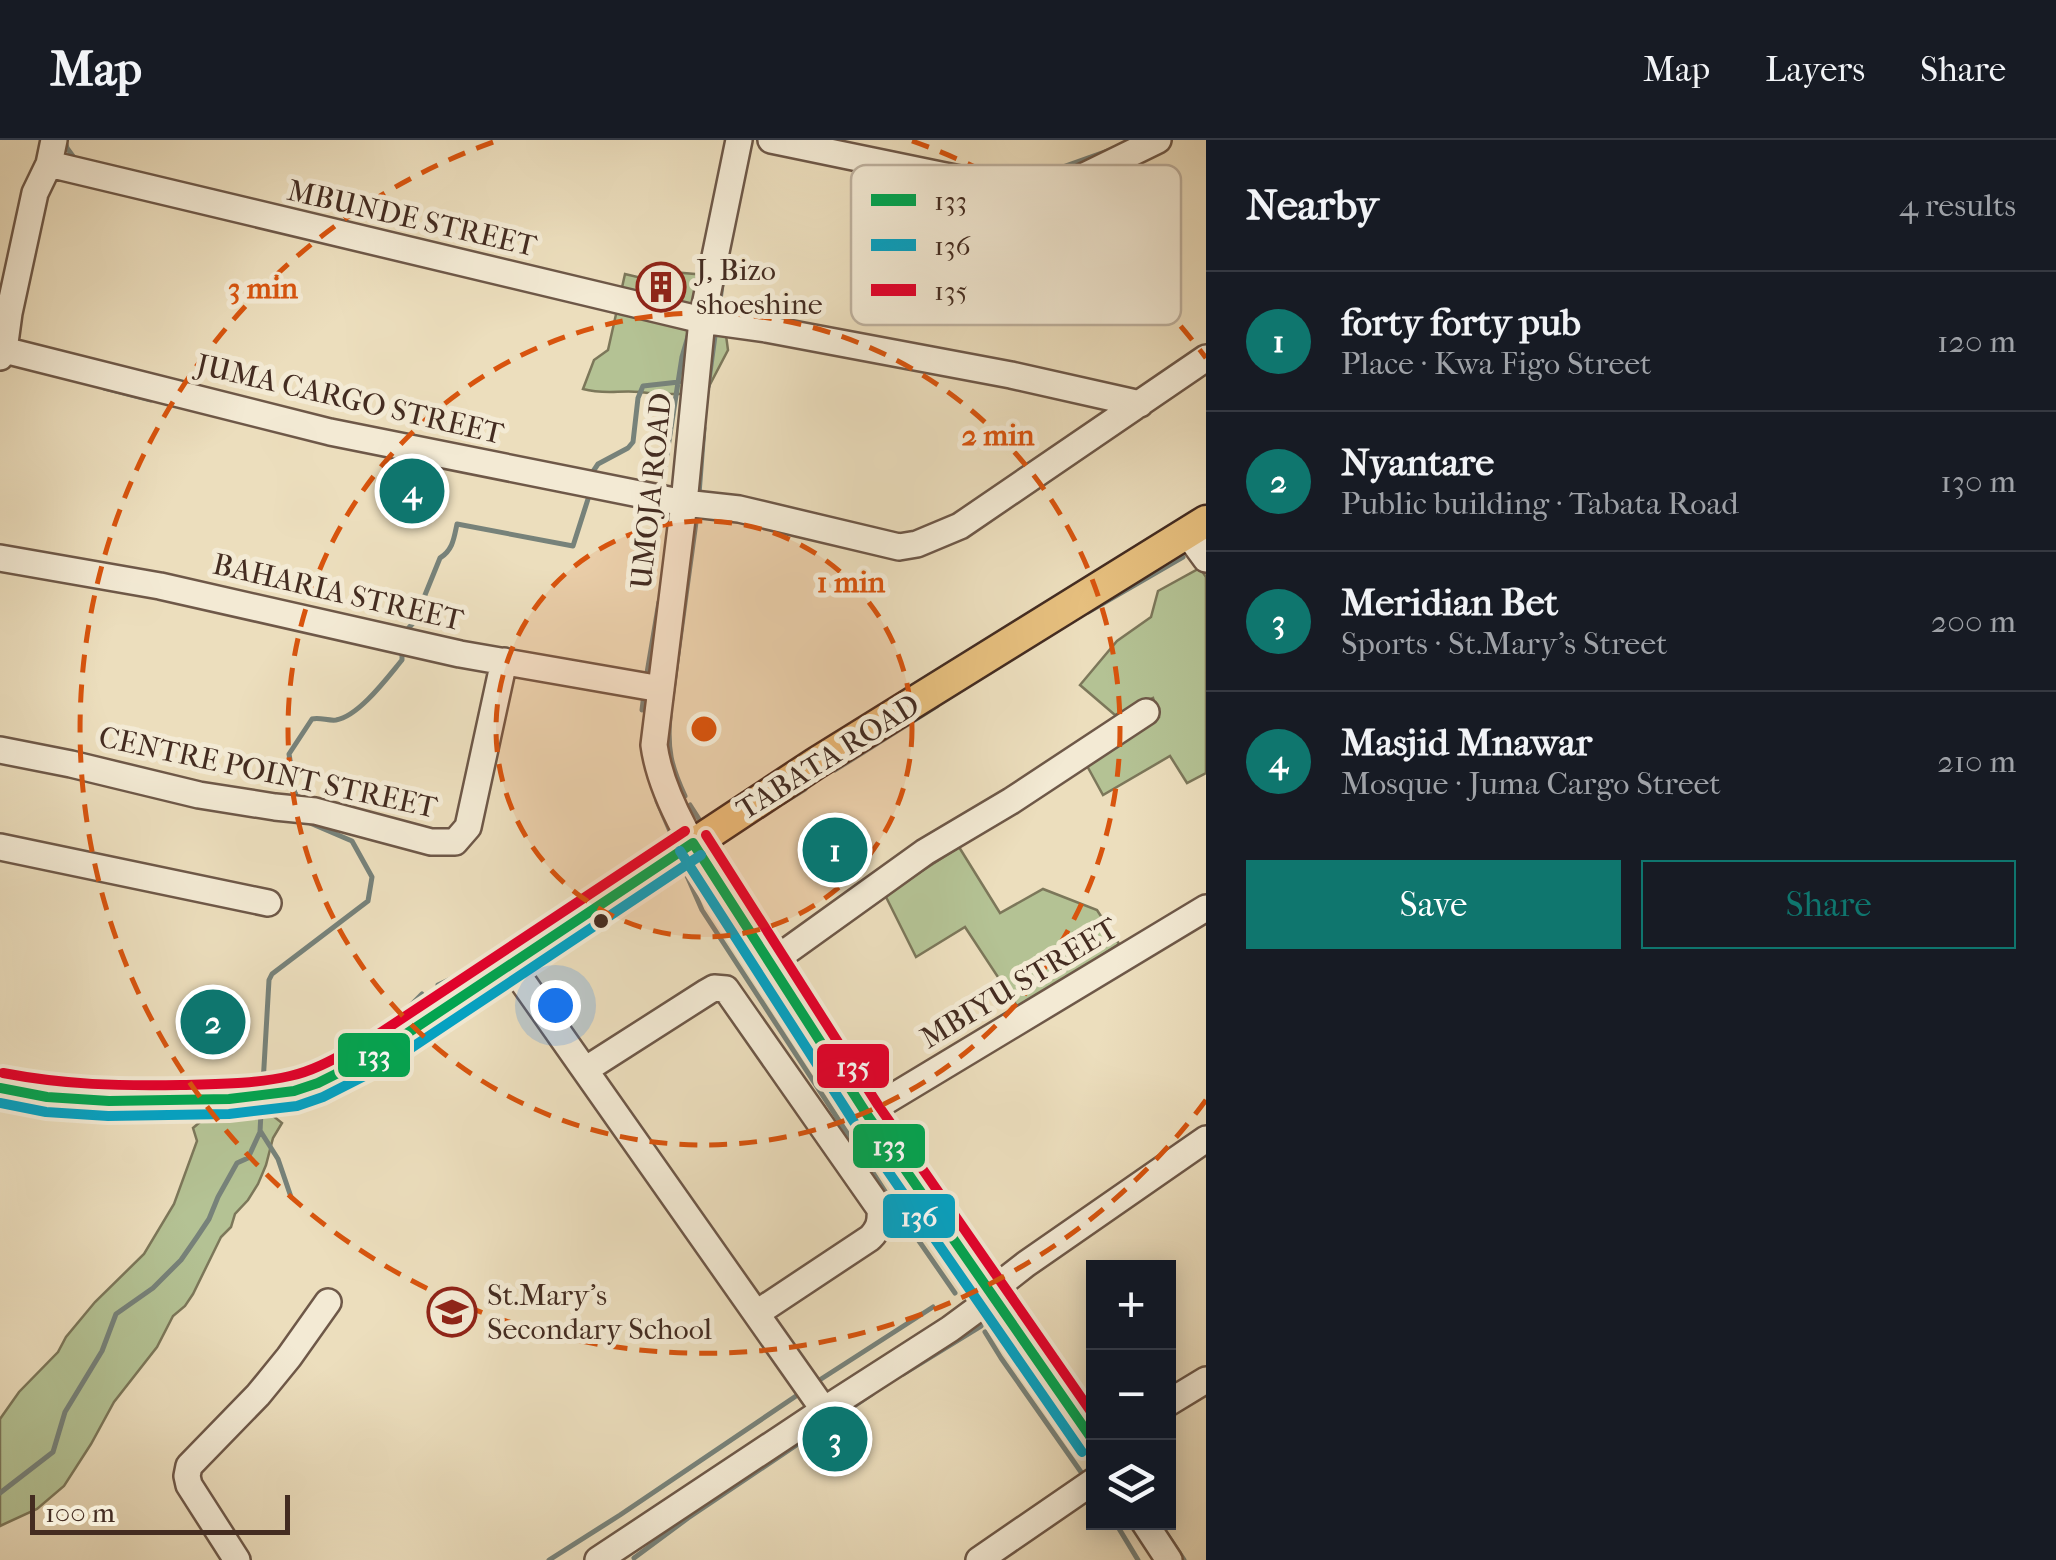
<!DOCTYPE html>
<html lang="en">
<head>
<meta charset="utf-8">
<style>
  body { margin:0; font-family:"IM FELL French Canon",serif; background:#20242c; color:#f1f3f6 }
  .controls { position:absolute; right:30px; bottom:30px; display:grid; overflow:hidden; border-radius:0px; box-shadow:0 5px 25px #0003 }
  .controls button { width:90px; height:90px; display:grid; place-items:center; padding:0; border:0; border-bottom:2px solid #363941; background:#171b24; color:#f1f3f6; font:50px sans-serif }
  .scale { position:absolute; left:30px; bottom:25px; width:260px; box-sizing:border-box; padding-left:10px; border:5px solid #442c21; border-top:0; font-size:28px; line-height:35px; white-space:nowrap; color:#442c21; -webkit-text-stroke:8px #f3ead4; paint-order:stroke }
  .you { position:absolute; left:555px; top:865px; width:35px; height:35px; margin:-25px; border:8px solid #fff; border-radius:50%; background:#1a73e8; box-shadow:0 0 0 15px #1a73e833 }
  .badge { display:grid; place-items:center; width:65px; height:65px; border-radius:50%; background:#0f766e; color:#fff; font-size:32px; font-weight:700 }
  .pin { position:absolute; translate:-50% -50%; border:5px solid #fff; box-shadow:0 2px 10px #0006 }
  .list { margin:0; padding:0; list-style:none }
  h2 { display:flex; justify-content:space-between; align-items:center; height:130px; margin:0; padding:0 40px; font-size:42px }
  h2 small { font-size:32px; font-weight:400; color:#9ea1a6 }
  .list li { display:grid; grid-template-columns:65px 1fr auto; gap:30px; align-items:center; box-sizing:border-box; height:140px; padding:0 40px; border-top:2px solid #363941 }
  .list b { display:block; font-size:38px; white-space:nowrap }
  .list p { margin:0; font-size:32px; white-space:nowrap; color:#9ea1a6 }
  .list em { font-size:32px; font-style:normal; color:#9ea1a6 }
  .actions { display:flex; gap:20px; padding:30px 40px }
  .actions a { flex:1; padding:22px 0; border:2px solid #0f766e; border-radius:0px; text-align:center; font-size:35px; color:#0f766e }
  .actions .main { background:#0f766e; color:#fff }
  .icon { flex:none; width:55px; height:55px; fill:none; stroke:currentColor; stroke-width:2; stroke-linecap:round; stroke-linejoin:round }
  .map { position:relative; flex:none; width:1206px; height:1420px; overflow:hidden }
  header { display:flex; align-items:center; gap:60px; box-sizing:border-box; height:140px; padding:0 50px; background:#171b24; border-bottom:2px solid #363941 }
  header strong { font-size:48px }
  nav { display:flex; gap:55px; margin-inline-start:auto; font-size:35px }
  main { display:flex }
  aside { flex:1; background:#171b24 }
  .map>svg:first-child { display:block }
</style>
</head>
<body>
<header>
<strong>Map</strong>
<nav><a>Map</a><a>Layers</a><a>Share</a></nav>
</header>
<main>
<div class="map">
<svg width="1206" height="1420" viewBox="0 0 1206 1420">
  <rect width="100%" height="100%" fill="#ecdebd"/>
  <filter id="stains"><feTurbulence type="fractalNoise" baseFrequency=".002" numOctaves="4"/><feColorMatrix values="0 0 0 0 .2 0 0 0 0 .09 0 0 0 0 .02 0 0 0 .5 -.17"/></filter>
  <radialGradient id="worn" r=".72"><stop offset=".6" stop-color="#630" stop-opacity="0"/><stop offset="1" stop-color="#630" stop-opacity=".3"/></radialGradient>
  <path fill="#b4c294" stroke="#7c775a" stroke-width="2.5" d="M660,131L718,136L728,210L705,254C683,254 661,255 640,252C619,250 605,255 583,249L594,220L608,210L625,134L650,140L658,138Z
    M1200,428L1206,437V633L1187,643L1170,616L1103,655L1086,624L1159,577L1153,558L1115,575L1080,545L1117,501L1151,477L1158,451Z
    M959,707L1000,773L1043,749L1097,770L1119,804L1019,869L965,787L916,817L885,755Z
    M254,968L272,975L282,983L273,998L266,1025L258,1044L248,1060L235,1074L231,1087L221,1097L193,1154L185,1166L173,1176L157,1207L114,1262L91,1304L64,1346L37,1369L0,1386V1279L19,1252L58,1212L66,1197L95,1162L144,1114L174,1064L197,1001L193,988L213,971Z"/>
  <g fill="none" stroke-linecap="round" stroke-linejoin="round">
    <path stroke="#77827a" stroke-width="5" d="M65,0L67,8L75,19
      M1029,39L1113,9
      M719,167L760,176
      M718,176L723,137
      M708,247L715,196
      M104,248L151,260
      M590,336L598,324L628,308L633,302L638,258L643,246L679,242
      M661,352L682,217L689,193
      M699,354L704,288
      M650,366L662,375L669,387
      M1088,472L1183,417
      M405,492L414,482L440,418C453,410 454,398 457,384L573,406L588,359
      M646,539L659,462
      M671,565L697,375
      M642,570L644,554
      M670,576C667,609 671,626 685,656
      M835,630L937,566
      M297,662L289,614L312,579C320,577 328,581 336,580C359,576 387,538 402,520V507
      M784,662L805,649
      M690,665L699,679
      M716,707L712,710L715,717L769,800
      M647,716L673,698L657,661
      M681,728L684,729L702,770L894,1065L955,1153
      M603,743L634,724
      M531,793L590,752
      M554,813C591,798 614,781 644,754
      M788,831L799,849
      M438,845L493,819
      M484,861L513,843
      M385,891L422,854
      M0,931L31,939
      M263,944L269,840L272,834L368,761L372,737L352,701L310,683L308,680
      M53,971L94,978L169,977L212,973
      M236,973C293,974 331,961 378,929
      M261,992L278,1019L291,1057
      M985,1192L1001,1218L1081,1332
      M903,1234L981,1186
      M818,1241L933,1167
      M0,1353L53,1312L65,1272L102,1211L116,1174L153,1148L181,1120L197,1097L209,1079L218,1057L237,1023L248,1018L260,992L261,972
      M1115,1382L1138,1420
      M1166,1393L1184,1420
      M634,1418L688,1378L872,1254
      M549,1420L620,1375L799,1254"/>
    <g stroke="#6e5848" stroke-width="30">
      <path id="minor" d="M739,0L702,180L684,363L654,605C663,672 721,748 757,806C864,975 980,1138 1094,1303
        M771,0L1013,50L1039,51L1066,45L1158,0
        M49,24L702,180L766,189L1011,235L1140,264
        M4,210L330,292L684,363L739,369L899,407L917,404L960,386L1206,218
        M0,217L4,210L9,173L35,53L49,24L54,0
        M1187,393L1206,419
        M0,418L160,446L460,514L661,549
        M0,610L71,624L199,655L275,667L315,671L431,702H455L468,687L504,521
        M0,707L268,763
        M769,824L925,712L1011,661L1146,572
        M511,825L824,1270
        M585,930L707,852L714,848L726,849L880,1069C881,1082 879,1089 870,1098L757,1173
        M866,973L1206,768
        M1168,1263L1206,1240
        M1144,1382L1169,1420
        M237,1420L189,1345L187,1336L189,1326L258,1255L289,1217L328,1162
        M598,1420L824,1270L950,1189L992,1158L1003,1142L1026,1124L1206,999
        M979,1420L1094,1341"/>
    </g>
    <g stroke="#442c21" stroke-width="35">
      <path id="major" d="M0,948C61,962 122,960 184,959C222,958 262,959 299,949C326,942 351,927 376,914L816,623L1206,381"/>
    </g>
    <use href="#minor" stroke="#f3ead4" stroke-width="25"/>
    <use href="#major" stroke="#e6bf7e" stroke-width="30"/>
    <g stroke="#f3ead4" stroke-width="18">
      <path id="bus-1" d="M693,703L866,973L1094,1302
        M0,948L47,957L109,961L229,959L294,951L318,943L376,914L693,703"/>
    </g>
    <g stroke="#f3ead4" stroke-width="18">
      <path id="bus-2" d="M680,711L854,982L1082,1312
        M0,963L46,972L108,976L229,974L297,966L323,957L384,926L701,715"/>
    </g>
    <g stroke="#f3ead4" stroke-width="18">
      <path id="bus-3" d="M706,695L878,965L1094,1276
        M3,933C66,945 118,946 181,945C217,944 255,944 290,936C318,930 344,913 368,901L685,691"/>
    </g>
    <use href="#bus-1" stroke="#00a651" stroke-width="10"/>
    <use href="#bus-2" stroke="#03a3c5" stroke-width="10"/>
    <use href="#bus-3" stroke="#e4002b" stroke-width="10"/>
  </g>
  <circle cx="704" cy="589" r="208" fill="#d8540e" fill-opacity=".12"/>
  <g fill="none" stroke="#d8540e" stroke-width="5" stroke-dasharray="18 12">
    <circle cx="704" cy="589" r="208"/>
    <circle cx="704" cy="589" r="416"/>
    <path d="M1206 960A624 624 0 1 1 496 1M912 1A624 624 0 0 1 1206 218"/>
  </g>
  <defs>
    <g id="building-ring" transform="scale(2.5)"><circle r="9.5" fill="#f3ead4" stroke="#8f2418" stroke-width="1.5"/><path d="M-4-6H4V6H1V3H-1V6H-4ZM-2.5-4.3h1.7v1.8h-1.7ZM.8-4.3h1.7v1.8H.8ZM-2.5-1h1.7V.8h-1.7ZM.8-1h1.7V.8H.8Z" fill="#8f2418"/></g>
    <g id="school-ring" transform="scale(2.5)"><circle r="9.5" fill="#f3ead4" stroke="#8f2418" stroke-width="1.5"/><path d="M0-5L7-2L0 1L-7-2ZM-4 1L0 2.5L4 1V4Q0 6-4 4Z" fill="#8f2418"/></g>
  </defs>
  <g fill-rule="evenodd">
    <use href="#building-ring" x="661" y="147"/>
    <use href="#school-ring" x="452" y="1172"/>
  </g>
  <circle fill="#442c21" stroke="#f3ead4" stroke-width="4" cx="601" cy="781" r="9"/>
  <g text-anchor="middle" stroke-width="10" stroke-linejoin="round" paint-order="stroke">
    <g font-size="30" fill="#442c21" stroke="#f3ead4">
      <text transform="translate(412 78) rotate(13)" y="10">MBUNDE STREET</text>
      <text transform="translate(350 259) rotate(13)" y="10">JUMA CARGO STREET</text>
      <text transform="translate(651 351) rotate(-84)" y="10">UMOJA ROAD</text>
      <text transform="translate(338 452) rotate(13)" y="10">BAHARIA STREET</text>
      <text transform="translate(828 617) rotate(-32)" y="10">TABATA ROAD</text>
      <text transform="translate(268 632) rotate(12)" y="10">CENTRE POINT STREET</text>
      <text transform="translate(1019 843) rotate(-31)" y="10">MBIYU STREET</text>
    </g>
    <g font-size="30" fill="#442c21" stroke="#f3ead4" text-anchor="start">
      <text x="696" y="140">J, Bizo<tspan x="696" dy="34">shoeshine</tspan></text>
      <text x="487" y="1165">St.Mary's<tspan x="487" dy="34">Secondary School</tspan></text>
    </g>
  </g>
  <rect x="851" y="25" width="330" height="160" rx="15" fill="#f3ead4" stroke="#beb19e" stroke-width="2.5"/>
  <rect x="871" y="54" width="45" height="12" fill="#00a651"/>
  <rect x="871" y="99" width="45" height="12" fill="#03a3c5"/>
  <rect x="871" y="144" width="45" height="12" fill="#e4002b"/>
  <g font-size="28" fill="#442c21">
    <text x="934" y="70">133</text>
    <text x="934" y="115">136</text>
    <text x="934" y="160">135</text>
  </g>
  <circle cx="704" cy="589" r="15" fill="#d8540e" stroke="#f3ead4" stroke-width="5"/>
  <g font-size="30" text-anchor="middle" font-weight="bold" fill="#d8540e" stroke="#f3ead4" stroke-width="10" stroke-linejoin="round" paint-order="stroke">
    <text x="263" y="158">3 min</text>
    <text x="998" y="305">2 min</text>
    <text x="851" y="452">1 min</text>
  </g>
  <g stroke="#f3ead4" stroke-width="4">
    <rect x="336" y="891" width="76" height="48" rx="10" fill="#00a651"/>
    <rect x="815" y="902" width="76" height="48" rx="10" fill="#e4002b"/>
    <rect x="851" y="982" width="76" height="48" rx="10" fill="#00a651"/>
    <rect x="881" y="1052" width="76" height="48" rx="10" fill="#03a3c5"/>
  </g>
  <g font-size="28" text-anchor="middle" font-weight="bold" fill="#fff">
    <text x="374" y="925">133</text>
    <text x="853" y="936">135</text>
    <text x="889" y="1015">133</text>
    <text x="919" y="1086">136</text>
  </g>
  <rect width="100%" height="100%" filter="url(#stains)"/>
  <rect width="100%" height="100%" fill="url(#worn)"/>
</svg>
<div class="controls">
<button>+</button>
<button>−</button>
<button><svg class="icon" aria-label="layers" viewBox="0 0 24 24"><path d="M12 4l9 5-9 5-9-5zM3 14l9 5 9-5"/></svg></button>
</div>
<div class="scale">100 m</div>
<div class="you"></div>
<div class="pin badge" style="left:835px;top:710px">1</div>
<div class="pin badge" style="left:213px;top:882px">2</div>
<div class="pin badge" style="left:835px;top:1299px">3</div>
<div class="pin badge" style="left:412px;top:351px">4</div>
</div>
<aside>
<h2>Nearby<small>4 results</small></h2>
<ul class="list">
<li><span class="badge">1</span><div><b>forty forty pub</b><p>Place · Kwa Figo Street</p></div><em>120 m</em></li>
<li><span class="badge">2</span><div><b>Nyantare</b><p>Public building · Tabata Road</p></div><em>130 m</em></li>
<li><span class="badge">3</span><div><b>Meridian Bet</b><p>Sports · St.Mary's Street</p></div><em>200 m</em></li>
<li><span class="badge">4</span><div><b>Masjid Mnawar</b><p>Mosque · Juma Cargo Street</p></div><em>210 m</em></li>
</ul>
<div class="actions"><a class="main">Save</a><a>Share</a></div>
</aside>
</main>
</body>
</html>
